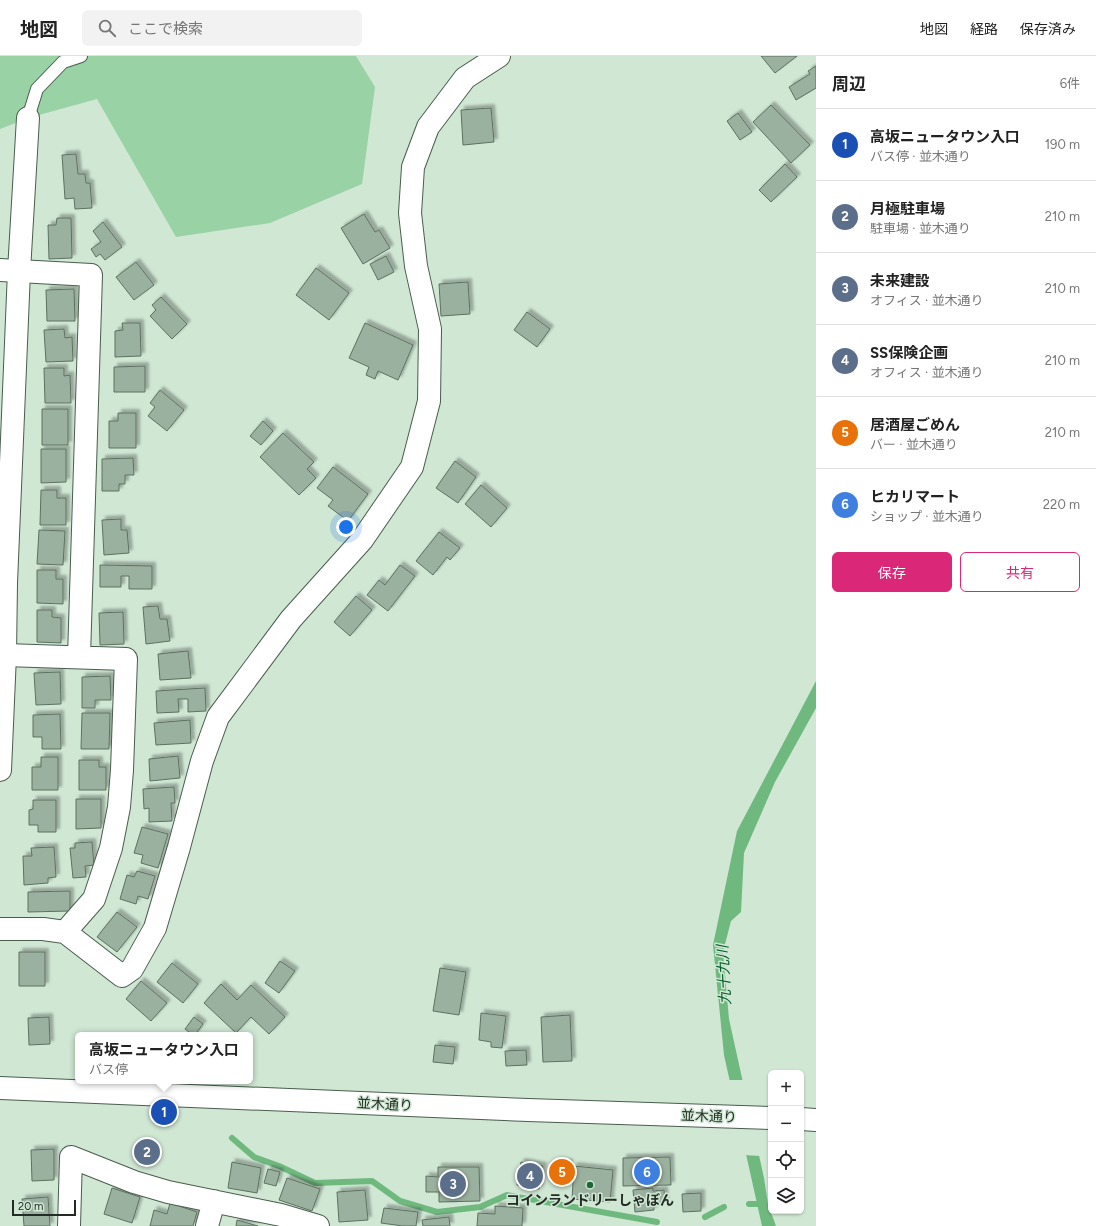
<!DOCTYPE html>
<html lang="ja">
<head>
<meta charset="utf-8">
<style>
  body { margin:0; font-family:Figtree,"Noto Sans JP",sans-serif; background:#f2f2f2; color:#222 }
  .controls { position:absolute; right:12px; bottom:12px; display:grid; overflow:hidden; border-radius:6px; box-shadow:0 1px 3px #0004 }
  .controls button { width:36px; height:36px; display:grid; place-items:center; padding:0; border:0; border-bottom:1px solid #e0e0e0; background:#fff; color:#222; font:20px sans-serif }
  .scale { position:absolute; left:12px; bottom:10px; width:64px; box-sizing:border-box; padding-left:4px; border:2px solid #232c24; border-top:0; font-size:11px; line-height:14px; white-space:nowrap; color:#232c24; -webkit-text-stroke:3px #d0e7d4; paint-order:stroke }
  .you { position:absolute; left:346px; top:471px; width:14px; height:14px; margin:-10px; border:3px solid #fff; border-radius:50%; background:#1a73e8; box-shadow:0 0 0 6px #1a73e833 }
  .badge { display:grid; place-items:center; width:26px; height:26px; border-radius:50%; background:#db2777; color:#fff; font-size:13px; font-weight:700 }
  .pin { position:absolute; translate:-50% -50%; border:2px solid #fff; box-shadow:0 1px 4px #0006 }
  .popup { position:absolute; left:75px; top:976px; width:178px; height:52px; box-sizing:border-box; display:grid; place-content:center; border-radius:6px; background:#fff; filter:drop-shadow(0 1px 3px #0005); font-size:13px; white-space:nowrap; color:#767676 }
  .popup b { font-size:15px; color:#222 }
  .popup::after { content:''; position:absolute; left:50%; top:100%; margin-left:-8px; border:8px solid transparent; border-top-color:#fff }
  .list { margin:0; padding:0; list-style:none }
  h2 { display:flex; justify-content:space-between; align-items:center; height:52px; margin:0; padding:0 16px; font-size:17px }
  h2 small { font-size:13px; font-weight:400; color:#767676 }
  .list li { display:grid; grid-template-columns:26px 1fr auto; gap:12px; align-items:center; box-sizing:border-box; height:72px; padding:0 16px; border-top:1px solid #e0e0e0 }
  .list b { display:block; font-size:15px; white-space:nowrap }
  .list p { margin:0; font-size:13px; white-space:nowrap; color:#767676 }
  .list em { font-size:13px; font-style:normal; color:#767676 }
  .actions { display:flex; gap:8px; padding:12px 16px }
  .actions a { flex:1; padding:9px 0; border:1px solid #db2777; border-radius:6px; text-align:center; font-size:14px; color:#db2777 }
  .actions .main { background:#db2777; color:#fff }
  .icon { flex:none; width:22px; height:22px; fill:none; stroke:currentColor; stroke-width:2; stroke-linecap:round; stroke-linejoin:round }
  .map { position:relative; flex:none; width:816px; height:1170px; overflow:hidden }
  header { display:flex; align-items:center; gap:24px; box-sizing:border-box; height:56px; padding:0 20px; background:#fff; border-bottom:1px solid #e0e0e0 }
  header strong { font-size:19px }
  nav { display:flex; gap:22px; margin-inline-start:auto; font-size:14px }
  .search { width:280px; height:36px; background:#f2f2f2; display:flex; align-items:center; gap:10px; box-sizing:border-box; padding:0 14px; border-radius:6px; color:#767676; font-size:15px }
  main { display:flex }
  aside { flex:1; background:#fff }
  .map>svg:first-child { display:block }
</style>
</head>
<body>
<header>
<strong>地図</strong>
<div class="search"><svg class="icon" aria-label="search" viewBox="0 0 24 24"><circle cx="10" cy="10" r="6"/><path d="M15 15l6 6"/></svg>ここで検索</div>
<nav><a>地図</a><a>経路</a><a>保存済み</a></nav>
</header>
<main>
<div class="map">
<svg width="816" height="1170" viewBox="0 0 816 1170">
  <defs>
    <filter id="shadow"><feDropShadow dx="3.5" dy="-3.5" stdDeviation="1" flood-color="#0004"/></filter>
  </defs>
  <rect width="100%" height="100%" fill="#d0e7d4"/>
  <path fill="#99d2a4" d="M0,0H356L375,31L362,128L270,167L176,181L97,43L28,62L0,73Z"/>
  <path fill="#6fb97f" d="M816,625V652L775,726L744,797L741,856L731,865L723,896L729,963L764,1122L768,1148L776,1170H762L724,999L713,889L737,775Z"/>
  <path fill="#d0e7d4" d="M727,1024H744L761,1100L743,1099Z"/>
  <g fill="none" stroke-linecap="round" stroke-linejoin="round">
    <path stroke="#6fb97f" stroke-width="6" d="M232,1082L254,1101L279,1110L315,1127L372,1125L400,1145L437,1156L480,1151L507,1139L657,1166
      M749,1148H760
      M705,1161L724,1151"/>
  </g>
  <path fill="#9bb19f" stroke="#5c715f" filter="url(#shadow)" d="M761,0H797L775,17Z
    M816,10V32L796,44L789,31L810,18L808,15Z
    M771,49L810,89L791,107L753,66Z
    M491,52L494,86L463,89L461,54Z
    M738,57L752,76L740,84L727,65Z
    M76,98L78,118H85L86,127H90L92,152L75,153L74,142L65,143L62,99Z
    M785,108L797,121L771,146L759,134Z
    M364,158L375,176L379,174L390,192L363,208L341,172Z
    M57,162H71L72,202L49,203L48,169H56Z
    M103,166L122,191L105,204L100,198L96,201L91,193L101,186L93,175Z
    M386,200L394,216L378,224L370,208Z
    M136,206L154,229L134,244L116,221Z
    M316,212L349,237L329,264L296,239Z
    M468,226L470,258L441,260L439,228Z
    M74,233L75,265H47L46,234Z
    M161,241L187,268L172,283L150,260L156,254L152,249Z
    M527,256L550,273L537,291L514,274Z
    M122,267H140L141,300L115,301V275L123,274Z
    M365,267L413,289L398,324L378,315L375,323L366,319L369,311L349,302Z
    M64,273L65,282L72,281L73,305L46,306L44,274Z
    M145,310V336H114V311Z
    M44,312H64V320L70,319L71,347H45Z
    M160,334L184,354L167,375L148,360L155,351L150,347Z
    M42,353H68V389H42Z
    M118,357H136V392H109V365H118Z
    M263,365L273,375L261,389L250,380Z
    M283,377L314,406L307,413L316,422L299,439L260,401Z
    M41,393H66V426L41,427Z
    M133,402L134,419H125V428H119V435H102V403Z
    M455,405L476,421L458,447L436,432Z
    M333,411L368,438L348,465L328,450L333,444L317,432Z
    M481,429L507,452L491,471L465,448Z
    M41,434H57V442H66V469H40Z
    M121,463V474H127L129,497L104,499L102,464Z
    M39,474L65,475L63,509L37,508Z
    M439,476L460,492L450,504L447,501L433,519L416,505Z
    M100,509L152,510V533H129V520H121V531H100Z
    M400,509L415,520L388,555L367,539L379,524L385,529Z
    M37,514H56V523H63V548L37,547Z
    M356,540L372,554L350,580L334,566Z
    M158,550L160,563H167L170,585L146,588L143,551Z
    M37,554H52V561L61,562V587L37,586Z
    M123,556L124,588L100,589L99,557Z
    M188,595L191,622L160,624L158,598Z
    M60,616L61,648L36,649L34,617Z
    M110,620L111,644H95V652H82V621Z
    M205,632L206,655L188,656V643H178L179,656L157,657L156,635Z
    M82,657H110L109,693H81Z
    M60,658L61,693H42V681H33V659Z
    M190,664L191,687L156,689L154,667Z
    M178,700L180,722L150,725L149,703Z
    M41,701H58V734H32V711H41Z
    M79,704H99V711H106V734H79Z
    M174,731L175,747H171L172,765L149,766V752L144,753L143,733Z
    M76,743H101V772L76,773Z
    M33,744H56V776H38V769H29V754L33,753Z
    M142,771L168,778L158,812L141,807L143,799L134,797Z
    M92,786L94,809L85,810L86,821L73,822L70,792H75V787Z
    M54,791L56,821L48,822V827L24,829L23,800H32L31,792Z
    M137,815L155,820L148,843L138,840L136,848L120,843L127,819L134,821Z
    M70,835V855L28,856V836Z
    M117,856L137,871L117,896L97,881Z
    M19,896H45V930H19Z
    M280,905L295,915L279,937L265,927Z
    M172,907L198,928L183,947L157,926Z
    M440,912L466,916L459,959L433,955Z
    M141,925L167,947L151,965L126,943Z
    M221,928L237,944L251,929L285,961L269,978L251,961L236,977L204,947Z
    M481,957L506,960L502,992L491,991V986L479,984Z
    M570,959L572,1005L543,1006L541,961Z
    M49,961L50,988L29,989L28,962Z
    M194,961L203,968L195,979H193L185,973Z
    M435,989L455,991L453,1008L433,1006Z
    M526,994L527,1009L506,1010L505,995Z
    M54,1093V1124L32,1125L31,1094Z
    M670,1101L671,1129L623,1130V1102Z
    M232,1106L261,1112L257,1137L228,1132Z
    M521,1106L543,1110L539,1133L517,1129Z
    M556,1106L569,1107L568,1127L555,1126Z
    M574,1110L613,1114L610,1146L572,1143Z
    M438,1111H479L480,1145L439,1146V1136H426V1120L438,1121Z
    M268,1113L280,1116L276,1130L264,1127Z
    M287,1122L320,1133L312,1155L279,1144Z
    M112,1132L140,1141L132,1167L104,1158Z
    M653,1132V1135L664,1134L665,1146L654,1147V1154L635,1156L633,1134Z
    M365,1134L368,1164L339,1166L337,1136Z
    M701,1137V1155L683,1156L682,1138Z
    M48,1141L50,1170H24L22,1143Z
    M170,1147L197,1156L193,1170H150L154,1154L167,1158Z
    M495,1150L523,1152L522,1170H477L478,1157L495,1158Z
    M384,1152L418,1156L416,1170H403L381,1167Z
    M449,1161L450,1170H423L422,1164Z
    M237,1164L258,1170H236Z"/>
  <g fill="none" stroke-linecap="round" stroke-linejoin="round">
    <g stroke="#495d4d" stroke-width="14">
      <path id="service" d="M28,62L37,33L63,6L81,0"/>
    </g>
    <g stroke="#495d4d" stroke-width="24">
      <path id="minor" d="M0,214L91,219L79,601
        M5,599L126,603L122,714L119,751L111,792L94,843L65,876
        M0,873H43L65,876L122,920L132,913L155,872L179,791L202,705L218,661L291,563L362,484L412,411L429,345L430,273L416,210L410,157L413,111L428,71L465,22L499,0
        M69,1170L71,1101L134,1126L168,1136L281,1159L318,1170
        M207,1170L214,1145"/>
    </g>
    <g stroke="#495d4d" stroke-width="24">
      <path id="tertiary" d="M0,714L5,599L6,527L19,215L28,62
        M0,1032L528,1054L771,1062
        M801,1063L816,1064"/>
    </g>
    <use href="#service" stroke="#fff" stroke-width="12"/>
    <use href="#minor" stroke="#fff" stroke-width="22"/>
    <use href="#tertiary" stroke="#fff" stroke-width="22"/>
  </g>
  <circle fill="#1d6735" stroke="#d0e7d4" stroke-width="1.5" cx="590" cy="1129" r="4"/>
  <g text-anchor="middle" stroke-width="3" stroke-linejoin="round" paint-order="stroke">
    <g font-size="14" fill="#232c24" stroke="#d0e7d4">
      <text transform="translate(385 1048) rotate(3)" y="5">並木通り</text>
      <text transform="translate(709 1060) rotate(2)" y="5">並木通り</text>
    </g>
    <g font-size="14" font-weight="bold" fill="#232c24" stroke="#d0e7d4">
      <text x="590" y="1149">コインランドリーしゃぼん</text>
    </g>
    <g font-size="15" font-style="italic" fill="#025d28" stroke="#d0e7d4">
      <text transform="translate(724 919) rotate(-93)" y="5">九十九川</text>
    </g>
  </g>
</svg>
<div class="controls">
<button>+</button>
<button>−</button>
<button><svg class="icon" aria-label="locate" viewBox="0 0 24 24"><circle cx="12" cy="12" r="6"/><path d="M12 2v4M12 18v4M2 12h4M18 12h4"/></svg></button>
<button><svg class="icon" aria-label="layers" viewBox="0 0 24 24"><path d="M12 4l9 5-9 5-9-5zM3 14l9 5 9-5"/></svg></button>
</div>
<div class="scale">20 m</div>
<div class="you"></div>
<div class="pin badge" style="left:164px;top:1056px;background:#1a4fb4">1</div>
<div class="popup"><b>高坂ニュータウン入口</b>バス停</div>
<div class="pin badge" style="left:147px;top:1096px;background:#5c6f8a">2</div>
<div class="pin badge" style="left:453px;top:1128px;background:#5c6f8a">3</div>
<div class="pin badge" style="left:530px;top:1120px;background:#5c6f8a">4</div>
<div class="pin badge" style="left:562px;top:1116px;background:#e8710a">5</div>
<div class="pin badge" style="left:647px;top:1116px;background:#3f7fe0">6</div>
</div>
<aside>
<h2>周辺<small>6件</small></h2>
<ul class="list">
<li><span class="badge" style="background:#1a4fb4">1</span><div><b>高坂ニュータウン入口</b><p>バス停 · 並木通り</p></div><em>190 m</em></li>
<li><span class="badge" style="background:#5c6f8a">2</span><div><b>月極駐車場</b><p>駐車場 · 並木通り</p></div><em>210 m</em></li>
<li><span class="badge" style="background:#5c6f8a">3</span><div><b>未来建設</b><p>オフィス · 並木通り</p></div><em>210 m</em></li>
<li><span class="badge" style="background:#5c6f8a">4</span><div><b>SS保険企画</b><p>オフィス · 並木通り</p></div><em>210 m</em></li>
<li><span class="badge" style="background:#e8710a">5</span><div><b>居酒屋ごめん</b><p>バー · 並木通り</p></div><em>210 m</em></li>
<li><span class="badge" style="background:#3f7fe0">6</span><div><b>ヒカリマート</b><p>ショップ · 並木通り</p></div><em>220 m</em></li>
</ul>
<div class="actions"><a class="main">保存</a><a>共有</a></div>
</aside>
</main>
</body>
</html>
